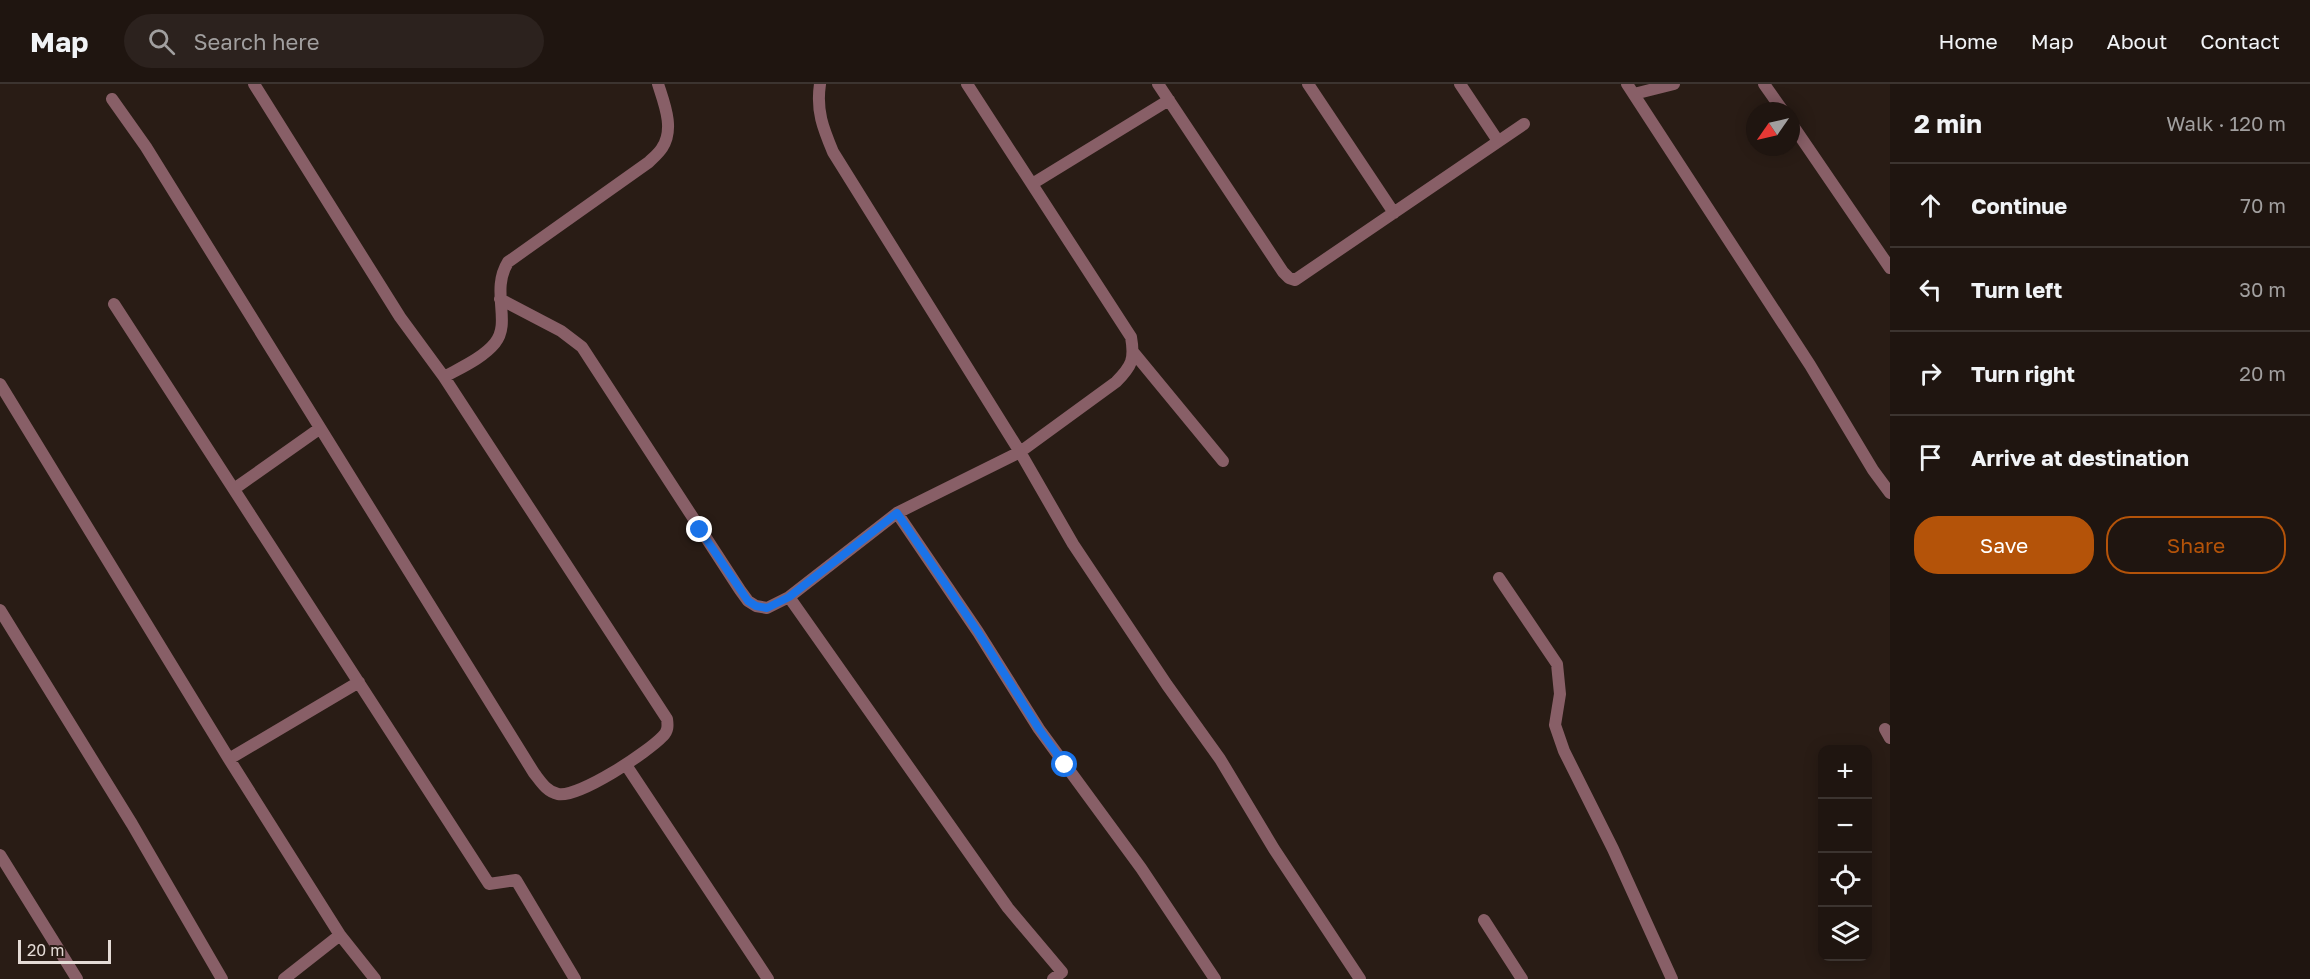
<!DOCTYPE html>
<html lang="en">
<head>
<meta charset="utf-8">
<style>
  body { margin:0; font-family:"Golos Text",sans-serif; background:#2c221e; color:#f1f3f6 }
  .controls { position:absolute; right:18px; bottom:18px; display:grid; overflow:hidden; border-radius:12px; box-shadow:0 3px 15px #0003 }
  .controls button { width:54px; height:54px; display:grid; place-items:center; padding:0; border:0; border-bottom:2px solid #3c3430; background:#1f1510; color:#f1f3f6; font:30px sans-serif }
  .compass { position:absolute; left:1746px; top:18px; width:54px; height:54px; border-radius:50%; background:#1f1510; box-shadow:0 3px 15px #0003; rotate:236deg }
  .scale { position:absolute; left:18px; bottom:15px; width:93px; box-sizing:border-box; padding-left:6px; border:3px solid #e4dbd6; border-top:0; font-size:16px; line-height:21px; white-space:nowrap; color:#e4dbd6; -webkit-text-stroke:4px #291c15; paint-order:stroke }
  .stop { position:absolute; width:18px; height:18px; margin:-14px; border:4px solid #1a73e8; border-radius:50%; background:#fff }
  .stop.end { background:#1a73e8; border-color:#fff; box-shadow:0 2px 6px #0008 }
  .list { margin:0; padding:0; list-style:none }
  h2 { display:flex; justify-content:space-between; align-items:center; height:78px; margin:0; padding:0 24px; font-size:26px }
  h2 small { font-size:20px; font-weight:400; color:#a19f9f }
  .list li { display:grid; grid-template-columns:39px 1fr auto; gap:18px; align-items:center; box-sizing:border-box; height:84px; padding:0 24px; border-top:2px solid #3c3430 }
  .list b { display:block; font-size:22px; white-space:nowrap }
  .list em { font-size:20px; font-style:normal; color:#a19f9f }
  .actions { display:flex; gap:12px; padding:18px 24px }
  .actions a { flex:1; padding:14px 0; border:2px solid #b45309; border-radius:24px; text-align:center; font-size:21px; color:#b45309 }
  .actions .main { background:#b45309; color:#fff }
  .icon { flex:none; width:33px; height:33px; fill:none; stroke:currentColor; stroke-width:2; stroke-linecap:round; stroke-linejoin:round }
  .map { position:relative; flex:none; width:1890px; height:895px; overflow:hidden }
  header { display:flex; align-items:center; gap:36px; box-sizing:border-box; height:84px; padding:0 30px; background:#1f1510; border-bottom:2px solid #3c3430 }
  header strong { font-size:28px }
  nav { display:flex; gap:33px; margin-inline-start:auto; font-size:21px }
  .search { width:420px; height:54px; background:#2c221e; display:flex; align-items:center; gap:15px; box-sizing:border-box; padding:0 21px; border-radius:33px; color:#a19f9f; font-size:22px }
  main { display:flex }
  aside { flex:1; background:#1f1510 }
  .map>svg:first-child { display:block }
</style>
</head>
<body>
<header>
<strong>Map</strong>
<div class="search"><svg class="icon" aria-label="search" viewBox="0 0 24 24"><circle cx="10" cy="10" r="6"/><path d="M15 15l6 6"/></svg>Search here</div>
<nav><a>Home</a><a>Map</a><a>About</a><a>Contact</a></nav>
</header>
<main>
<div class="map">
<svg width="1890" height="895" viewBox="0 0 1890 895">
  <rect width="100%" height="100%" fill="#291c15"/>
  <g fill="none" stroke-linecap="round" stroke-linejoin="round">
    <path stroke="#885f67" stroke-width="12" d="M967,0L1131,253C1135,275 1132,282 1116,298L1020,368L1073,460L1167,601L1220,675L1274,765L1360,895
      M1158,0L1283,188L1289,194L1295,196L1524,40
      M1308,0L1394,129
      M1460,0L1498,57
      M1627,0L1810,281L1873,386L1890,409
      M1764,0L1783,27
      M1634,10L1674,0
      M112,15L146,63L534,689C541,698 547,708 558,710C579,714 648,668 663,652C668,647 668,642 667,635L444,293L400,233L254,0
      M1791,39L1890,184
      M1032,100L1169,16
      M500,215L561,247L582,263L740,506L748,517L756,522L767,524L789,513L897,429L1020,368L833,68C823,44 816,27 820,0
      M114,220L489,800L516,796L575,895
      M1134,269L1223,377
      M444,293C460,284 483,274 495,259C512,238 490,207 508,178L649,78C653,74 659,69 662,64C675,45 664,19 658,0
      M0,300L229,675L340,851L375,895
      M234,405L319,345
      M897,429L978,548L1039,645L1141,784L1215,895
      M1499,494L1557,580L1560,610L1555,641L1564,667L1613,765L1672,895
      M789,513L1008,824L1062,888L1053,895
      M0,526L132,740L222,895
      M1885,645L1890,654
      M229,675L359,598
      M626,681L768,895
      M0,771L77,895
      M1484,836L1522,895
      M284,895L340,851"/>
  </g>
  <g fill="none" stroke-linecap="round" stroke-linejoin="round">
    <path stroke="#1a73e8" stroke-width="8" d="M700,446L748,517L756,522L767,524L789,513L897,429L978,548L1039,645L1065,681"/>
  </g>
</svg>
<div class="controls">
<button>+</button>
<button>−</button>
<button><svg class="icon" aria-label="locate" viewBox="0 0 24 24"><circle cx="12" cy="12" r="6"/><path d="M12 2v4M12 18v4M2 12h4M18 12h4"/></svg></button>
<button><svg class="icon" aria-label="layers" viewBox="0 0 24 24"><path d="M12 4l9 5-9 5-9-5zM3 14l9 5 9-5"/></svg></button>
</div>
<svg class="compass" viewBox="-18 -18 36 36"><path d="M0-13l5 13h-10z" fill="#e53935"/><path d="M0 13l5-13h-10z" fill="#a19f9f"/></svg>
<div class="scale">20 m</div>
<div class="stop" style="left:1065px;top:681px"></div>
<div class="stop end" style="left:700px;top:446px"></div>
</div>
<aside>
<h2>2 min<small>Walk · 120 m</small></h2>
<ul class="list">
<li><svg class="icon" aria-label="ahead" viewBox="0 0 24 24"><path d="M12 20V5M6 11l6-6 6 6"/></svg><div><b>Continue</b></div><em>70 m</em></li>
<li><svg class="icon" aria-label="left" viewBox="0 0 24 24"><path d="M17 20v-9H6M10 6l-5 5 5 5"/></svg><div><b>Turn left</b></div><em>30 m</em></li>
<li><svg class="icon" aria-label="right" viewBox="0 0 24 24"><path d="M7 20v-9h11M14 6l5 5-5 5"/></svg><div><b>Turn right</b></div><em>20 m</em></li>
<li><svg class="icon" aria-label="arrive" viewBox="0 0 24 24"><path d="M6 21V4h12l-3 4 3 4H6"/></svg><div><b>Arrive at destination</b></div></li>
</ul>
<div class="actions"><a class="main">Save</a><a>Share</a></div>
</aside>
</main>
</body>
</html>
